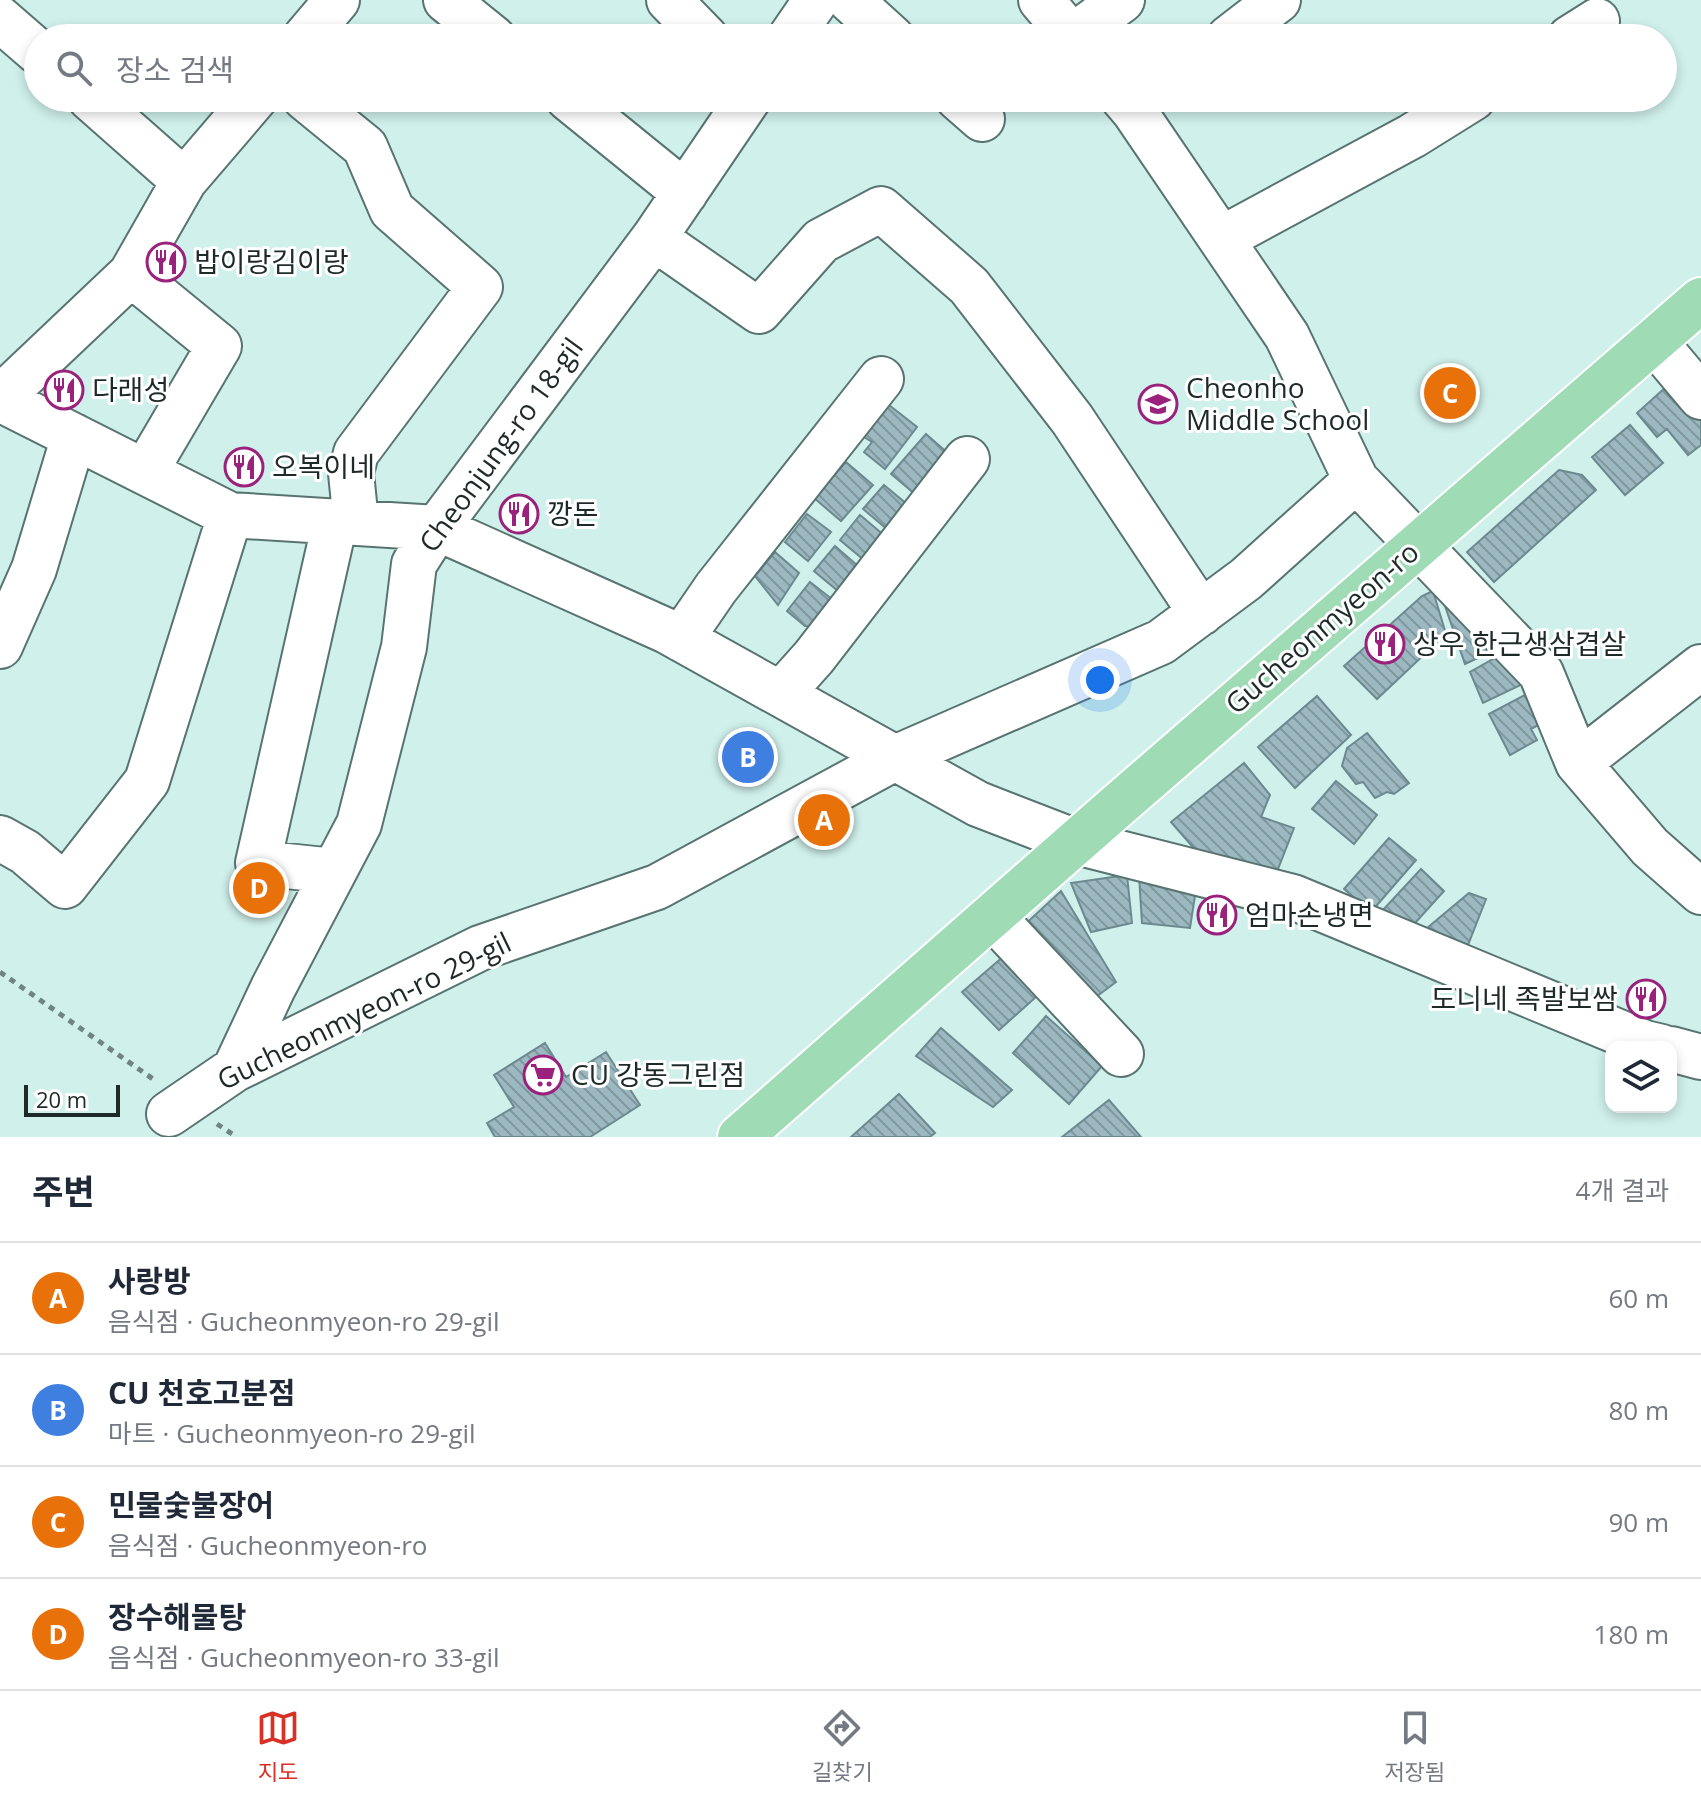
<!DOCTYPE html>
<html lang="ko">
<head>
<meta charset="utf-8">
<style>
  body { margin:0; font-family:"Open Sans","Noto Sans KR",sans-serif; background:#f2f2f3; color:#1f2937 }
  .controls { position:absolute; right:24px; bottom:24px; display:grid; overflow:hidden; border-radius:16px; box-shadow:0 4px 12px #0003 }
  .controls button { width:72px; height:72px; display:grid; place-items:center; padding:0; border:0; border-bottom:2px solid #e0e1e3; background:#fff; color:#1f2937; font:40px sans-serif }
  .scale { position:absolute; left:24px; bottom:20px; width:96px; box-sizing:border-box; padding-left:8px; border:4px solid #1e2a28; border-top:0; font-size:22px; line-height:28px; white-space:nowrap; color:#1e2a28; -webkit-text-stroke:6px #fff; paint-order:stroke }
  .you { position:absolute; left:1100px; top:680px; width:28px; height:28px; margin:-20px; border:6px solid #fff; border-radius:50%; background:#1a73e8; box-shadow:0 0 0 12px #1a73e833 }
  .badge { display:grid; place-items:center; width:52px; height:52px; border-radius:50%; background:#d93025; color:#fff; font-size:26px; font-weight:700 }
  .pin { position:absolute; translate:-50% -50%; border:4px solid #fff; box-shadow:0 2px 8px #0006 }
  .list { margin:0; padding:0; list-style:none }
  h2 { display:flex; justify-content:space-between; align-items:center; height:104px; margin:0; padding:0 32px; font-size:34px }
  h2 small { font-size:26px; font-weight:400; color:#747a83 }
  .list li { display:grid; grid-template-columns:52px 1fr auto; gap:24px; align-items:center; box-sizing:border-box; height:112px; padding:0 32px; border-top:2px solid #e0e1e3 }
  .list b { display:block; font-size:30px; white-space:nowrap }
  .list p { margin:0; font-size:26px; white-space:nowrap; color:#747a83 }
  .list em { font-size:26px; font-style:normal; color:#747a83 }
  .icon { flex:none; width:44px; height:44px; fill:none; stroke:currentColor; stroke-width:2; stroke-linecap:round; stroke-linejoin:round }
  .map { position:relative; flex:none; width:1701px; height:1137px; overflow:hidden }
  .search { position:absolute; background:#fff; box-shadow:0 4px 12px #0003; left:24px; right:24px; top:24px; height:88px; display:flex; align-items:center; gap:20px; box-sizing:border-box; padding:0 28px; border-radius:44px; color:#747a83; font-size:30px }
  .sheet { height:552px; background:#fff }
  nav { display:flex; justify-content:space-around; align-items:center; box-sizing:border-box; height:112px; border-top:2px solid #e0e1e3; background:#fff; font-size:22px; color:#747a83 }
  nav a { display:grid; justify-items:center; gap:4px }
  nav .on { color:#d93025 }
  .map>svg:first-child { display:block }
</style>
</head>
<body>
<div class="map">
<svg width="1701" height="1137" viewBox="0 0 1701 1137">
  <defs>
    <pattern id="building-back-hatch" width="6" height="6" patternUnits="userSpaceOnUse" patternTransform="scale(2)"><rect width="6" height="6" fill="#9cb9c1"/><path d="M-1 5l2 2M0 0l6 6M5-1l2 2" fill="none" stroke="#7f979d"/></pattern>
  </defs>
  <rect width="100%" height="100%" fill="#d0f0eb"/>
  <path fill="url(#building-back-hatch)" stroke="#6d8990" stroke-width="2" d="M1677,377L1701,405V445L1688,455L1667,429L1657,437L1637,413Z
    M889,405L917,427L885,469L864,452L872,442L864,437Z
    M1630,425L1663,463L1625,495L1592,457Z
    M926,434L958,462L916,495L891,474Z
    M846,462L873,485L841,521L814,498Z
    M1559,470L1582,475L1596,490L1494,582L1467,552Z
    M884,485L914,510L894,535L863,509Z
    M807,514L831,532L808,561L785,542Z
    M860,515L891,541L870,565L840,540Z
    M835,546L865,572L844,596L814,571Z
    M775,552L799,573L778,605L755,576Z
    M810,582L842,607L815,627L805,626L787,611Z
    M1433,591L1446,634L1377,699L1344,666L1422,596Z
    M1444,603L1501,647L1465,664Z
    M1502,654L1529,681L1483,703L1470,672Z
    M1536,689L1551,718L1531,729L1537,740L1510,755L1489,714Z
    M1317,696L1351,735L1295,788L1258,747Z
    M1367,733L1409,783L1394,794L1387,792L1375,798L1363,782L1356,784L1342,766L1347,748Z
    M1244,763L1270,795L1261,817L1294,828L1276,874L1199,854L1171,822Z
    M1336,781L1377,815L1354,844L1312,809Z
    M1389,838L1416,860L1371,912L1344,889Z
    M1421,869L1444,891L1415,923L1381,912Z
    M1127,875L1132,923L1091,932L1071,883Z
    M1139,876L1197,883L1190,928L1142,923Z
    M1061,891L1116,982L1088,1003L1021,928Z
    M1469,893L1486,899L1468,945L1426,929Z
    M1004,956L1036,997L999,1030L962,992Z
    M1046,1016L1102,1066L1069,1104L1013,1053Z
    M941,1028L1012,1090L993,1107L916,1056Z
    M545,1043L566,1077L606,1052L640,1105L590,1137H495L487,1123L514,1107L494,1075Z
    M899,1094L935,1133L930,1137H851Z
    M1109,1100L1141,1137H1062Z"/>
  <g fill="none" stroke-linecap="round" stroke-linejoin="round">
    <g stroke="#587470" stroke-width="48">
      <path id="minor" d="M446,0L493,38
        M669,0L706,38
        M850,0L892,38
        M1041,0L1073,38
        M0,19L38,52
        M1072,37L1122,0
        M305,38L337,0
        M790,38L816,0
        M1229,38L1278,0
        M1570,38L1597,21
        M90,98L184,181
        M305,98L365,147L392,210L480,287L356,453L351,473L356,523
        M568,98L685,193
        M958,98L982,119
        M1123,98L1134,111L1287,336L1356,480L1541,673L1578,763L1650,847L1701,892
        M654,238L759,311L821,241L881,209L969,286L1072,419L1201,613
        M1221,239L1412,136L1473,98
        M131,274L219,346L145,472
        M1654,341L1701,397
        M0,398L131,274L184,181L255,98
        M0,399L230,515L437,528L667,631L978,804L1076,842L1293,897L1645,1043L1662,1047
        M681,639L716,588L881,379
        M0,646L34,569L74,436
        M781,694L814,657L967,459
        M1578,763L1701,667
        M0,838L25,852L65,886L147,781L230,515
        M334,871L258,863L335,522
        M992,916L1121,1054
        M1671,1049L1701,1057
        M235,1069L273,988L359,824L404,647L414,564L437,528L654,238L749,98
        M169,1114L235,1069L480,948L657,887L895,758L1161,642L1246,579L1356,480"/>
    </g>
    <g stroke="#fff" stroke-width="48">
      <path id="major" d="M740,1137L1116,807L1701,300"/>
    </g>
    <path stroke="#708581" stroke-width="5" stroke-dasharray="6 6" stroke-linecap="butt" d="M0,972L153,1079
      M217,1124L237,1137"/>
    <use href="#minor" stroke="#fff" stroke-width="44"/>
    <use href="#major" stroke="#9fdcb5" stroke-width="44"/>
  </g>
  <defs>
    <g id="restaurant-ring" transform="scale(2)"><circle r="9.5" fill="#fff" stroke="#9a227c" stroke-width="1.5"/><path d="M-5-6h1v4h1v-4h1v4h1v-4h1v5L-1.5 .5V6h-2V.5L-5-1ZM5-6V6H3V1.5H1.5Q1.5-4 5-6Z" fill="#9a227c"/></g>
    <g id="school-ring" transform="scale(2)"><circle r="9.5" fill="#fff" stroke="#9a227c" stroke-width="1.5"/><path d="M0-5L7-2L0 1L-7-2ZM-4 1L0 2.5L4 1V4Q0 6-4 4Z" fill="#9a227c"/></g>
    <g id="supermarket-ring" transform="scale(2)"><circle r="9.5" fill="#fff" stroke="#9a227c" stroke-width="1.5"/><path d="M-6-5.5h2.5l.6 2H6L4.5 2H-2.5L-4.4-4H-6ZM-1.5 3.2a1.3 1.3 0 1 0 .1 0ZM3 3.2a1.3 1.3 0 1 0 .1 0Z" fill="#9a227c"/></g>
  </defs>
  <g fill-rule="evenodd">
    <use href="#restaurant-ring" x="166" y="262"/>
    <use href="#restaurant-ring" x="64" y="390"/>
    <use href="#school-ring" x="1158" y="404"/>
    <use href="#restaurant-ring" x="244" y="467"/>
    <use href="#restaurant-ring" x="519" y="514"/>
    <use href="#restaurant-ring" x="1385" y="644"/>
    <use href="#restaurant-ring" x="1217" y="915"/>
    <use href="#restaurant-ring" x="1646" y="999"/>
    <use href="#supermarket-ring" x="543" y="1075"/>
  </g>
  <g text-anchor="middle" stroke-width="6" stroke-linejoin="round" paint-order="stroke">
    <g font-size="28" fill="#1e2a28" stroke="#fff" text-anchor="start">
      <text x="194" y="272">밥이랑김이랑</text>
      <text x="1186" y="398">Cheonho<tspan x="1186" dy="32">Middle School</tspan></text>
      <text x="92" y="400">다래성</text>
      <text x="272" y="477">오복이네</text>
      <text x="547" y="524">깡돈</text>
      <text x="1413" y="654">상우 한근생삼겹살</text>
      <text x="1245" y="925">엄마손냉면</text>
      <text x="1618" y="1009" text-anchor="end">도니네 족발보쌈</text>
      <text x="571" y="1085">CU 강동그린점</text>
    </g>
    <g font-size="28" fill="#1e2a28" stroke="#fff">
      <text transform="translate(501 445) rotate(-54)" y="10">Cheonjung-ro 18-gil</text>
      <text transform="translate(1322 628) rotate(-41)" y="10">Gucheonmyeon-ro</text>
      <text transform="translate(364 1011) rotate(-26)" y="10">Gucheonmyeon-ro 29-gil</text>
    </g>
  </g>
</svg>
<div class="controls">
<button><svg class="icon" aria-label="layers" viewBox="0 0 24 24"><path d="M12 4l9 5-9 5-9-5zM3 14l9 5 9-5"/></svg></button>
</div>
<div class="scale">20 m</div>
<div class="you"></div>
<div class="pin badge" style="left:824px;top:820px;background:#e8710a">A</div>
<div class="pin badge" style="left:748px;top:757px;background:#3f7fe0">B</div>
<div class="pin badge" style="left:1450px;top:393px;background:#e8710a">C</div>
<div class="pin badge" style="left:259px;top:888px;background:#e8710a">D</div>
<div class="search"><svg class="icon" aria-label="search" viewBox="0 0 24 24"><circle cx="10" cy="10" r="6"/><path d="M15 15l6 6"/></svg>장소 검색</div>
</div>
<section class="sheet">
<h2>주변<small>4개 결과</small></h2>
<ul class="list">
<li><span class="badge" style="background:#e8710a">A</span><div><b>사랑방</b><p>음식점 · Gucheonmyeon-ro 29-gil</p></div><em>60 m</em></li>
<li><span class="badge" style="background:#3f7fe0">B</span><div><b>CU 천호고분점</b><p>마트 · Gucheonmyeon-ro 29-gil</p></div><em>80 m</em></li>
<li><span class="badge" style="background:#e8710a">C</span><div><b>민물숯불장어</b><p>음식점 · Gucheonmyeon-ro</p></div><em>90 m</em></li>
<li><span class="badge" style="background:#e8710a">D</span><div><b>장수해물탕</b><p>음식점 · Gucheonmyeon-ro 33-gil</p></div><em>180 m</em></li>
</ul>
</section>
<nav>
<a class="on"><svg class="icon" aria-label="map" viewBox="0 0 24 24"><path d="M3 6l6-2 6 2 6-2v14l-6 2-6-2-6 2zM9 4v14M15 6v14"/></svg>지도</a>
<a><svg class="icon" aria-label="directions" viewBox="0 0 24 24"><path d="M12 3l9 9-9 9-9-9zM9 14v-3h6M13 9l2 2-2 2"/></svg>길찾기</a>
<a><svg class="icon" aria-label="saved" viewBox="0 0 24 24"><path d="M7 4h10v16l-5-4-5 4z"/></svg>저장됨</a>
</nav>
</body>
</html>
